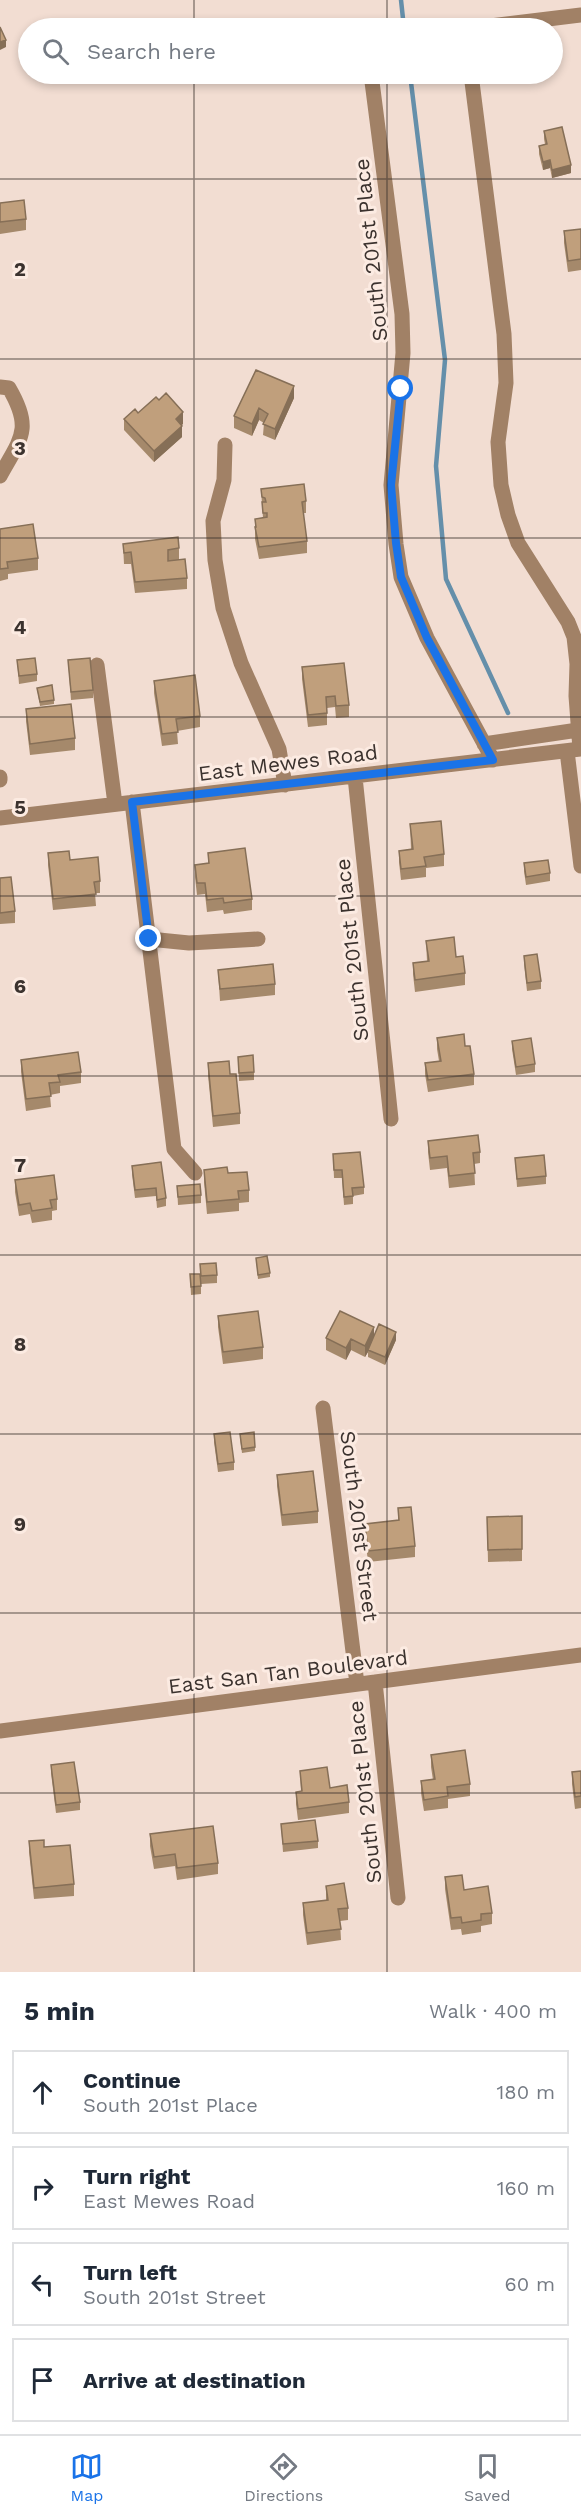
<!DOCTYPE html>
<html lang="en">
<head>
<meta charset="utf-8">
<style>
  body { margin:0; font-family:"Work Sans",sans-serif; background:#f6f6f7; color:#1f2937 }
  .stop { position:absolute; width:18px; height:18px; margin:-14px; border:4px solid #1a73e8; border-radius:50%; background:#fff }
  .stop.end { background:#1a73e8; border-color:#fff; box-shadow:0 2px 6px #0008 }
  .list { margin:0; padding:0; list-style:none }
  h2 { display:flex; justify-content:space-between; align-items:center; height:78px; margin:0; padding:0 24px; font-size:26px }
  h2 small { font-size:20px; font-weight:400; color:#747a83 }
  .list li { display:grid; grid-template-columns:39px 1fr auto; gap:18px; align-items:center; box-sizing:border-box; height:84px; margin:0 12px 12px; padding:0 12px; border:2px solid #e0e1e3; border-radius:0px }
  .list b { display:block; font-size:22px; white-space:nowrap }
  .list p { margin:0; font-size:20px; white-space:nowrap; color:#747a83 }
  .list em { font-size:20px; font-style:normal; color:#747a83 }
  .icon { flex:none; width:33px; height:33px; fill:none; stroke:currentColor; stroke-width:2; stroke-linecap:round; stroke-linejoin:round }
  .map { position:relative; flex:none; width:581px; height:1972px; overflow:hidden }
  .search { position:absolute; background:#fff; box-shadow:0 3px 9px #0003; left:18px; right:18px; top:18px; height:66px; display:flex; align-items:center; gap:15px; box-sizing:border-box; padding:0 21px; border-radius:33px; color:#747a83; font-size:22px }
  .sheet { height:462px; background:#fff }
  nav { display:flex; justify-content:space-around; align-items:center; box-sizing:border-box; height:84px; border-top:2px solid #e0e1e3; background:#fff; font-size:16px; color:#747a83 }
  nav a { display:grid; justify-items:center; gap:3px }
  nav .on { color:#1a73e8 }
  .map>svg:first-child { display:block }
</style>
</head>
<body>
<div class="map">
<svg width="581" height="1972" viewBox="0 0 581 1972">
  <rect width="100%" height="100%" fill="#f2ddd2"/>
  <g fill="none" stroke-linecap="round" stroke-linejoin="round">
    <path stroke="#658faa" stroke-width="4.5" d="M401,0L404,28
      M410,74L445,360L436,466L446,579L508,713"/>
    <path stroke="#a18166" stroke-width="15" d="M474,28L581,15
      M371,74L402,314L403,353L391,485L396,544L401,577L427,638L493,760
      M471,74L504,334L506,383L498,442L501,485L508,515L518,543L568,622L574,637L577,664L576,696L580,749
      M0,387L9,388C33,429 21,438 0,476
      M225,445L224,480L213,521L215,560L223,608L241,663L279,749L285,785
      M97,665L115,804
      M484,744L578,730
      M567,751L581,866
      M0,777V780
      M355,777L391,1119
      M132,802L174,1149L195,1173
      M0,818L581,749
      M149,939L189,943L258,939
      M323,1408L357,1684
      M375,1682L398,1898
      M0,1731L581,1655"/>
  </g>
  <path fill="#a5896b" d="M544,131L571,173L552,178L550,168L543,170L539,154V146L545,144L544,139Z
    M0,203L26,219V230L0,234Z
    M581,229V270L568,272L564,243V231Z
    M256,370L294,398L275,440L263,435L264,423L259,420L252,436L234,428V416Z
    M138,413L183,424L181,425L182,437L154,462L124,430V419Z
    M261,489L306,501V513H303L307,541V553L259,559L255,539V519L263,518Z
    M0,529L38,558V570L8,574V579L0,581Z
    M123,544L179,548V560L187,578V589L135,593L131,564H124Z
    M17,660L37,674V681L19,684Z
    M68,660L93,690V698L71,700Z
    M302,667L349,705V717L336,718L335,707L327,708V725L308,727L302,679Z
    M154,681L200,716V727L177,731L178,744L162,746L154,693Z
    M37,688L54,700V704L40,706Z
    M26,709L75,738V750L30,755L26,721Z
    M410,824L444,854V866L426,868V877L401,880L399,862V851L411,849Z
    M48,853L70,860L100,881V893H95L96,906L53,910L48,865Z
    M208,853L252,899V910L224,914L223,910L207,912L205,894L197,895L195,877V865L208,863Z
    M524,863L550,873V881L526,885L524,871Z
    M0,878L15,911V923L0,924Z
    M426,941L465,973V985L415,992L413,974V963L427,961Z
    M524,956L541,981V989L527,991L524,964Z
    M218,970L275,984V995L220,1001Z
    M437,1038L465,1046L474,1074V1085L428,1092L425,1074V1063L439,1061L437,1049Z
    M512,1041L535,1064V1072L516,1075L512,1049Z
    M238,1057L254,1072V1080L239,1081Z
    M21,1060L81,1072V1083L60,1086V1093L50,1095L51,1107L26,1111L21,1072Z
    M208,1063L230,1074L240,1113V1124L213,1127L208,1075Z
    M428,1141L480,1152V1163L474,1164L475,1185L449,1188L447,1168L430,1170L428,1152Z
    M333,1154L364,1187V1194L353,1196V1204L344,1205L342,1178H334Z
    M515,1158L546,1176V1184L517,1187Z
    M161,1162L166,1198V1206L157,1208L156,1196L135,1198L132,1174V1166Z
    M204,1170L249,1190V1202L239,1203V1211L207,1214L204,1182Z
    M15,1180L57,1199V1210L52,1211V1220L32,1223L30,1214L19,1216L15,1192Z
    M177,1186L201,1195V1203L178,1205Z
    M256,1258L270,1273V1277L258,1279Z
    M200,1264L217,1275V1283L201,1284Z
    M190,1274L201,1286V1294L191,1295Z
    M218,1316L263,1347V1359L223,1364L218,1327Z
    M374,1335L396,1340L385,1365L368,1357V1352L365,1357L351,1350L346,1360L326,1350V1338Z
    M214,1434L234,1462V1470L218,1472L214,1442Z
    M240,1438L255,1447V1451L242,1453Z
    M277,1475L318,1511V1523L282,1526L277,1486Z
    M398,1508L415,1546V1557L368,1562L365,1536V1524L398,1521Z
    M522,1516V1561L488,1562L487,1517Z
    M431,1755L470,1784V1796L448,1799V1808L424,1811L421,1793V1781L433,1780L431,1767Z
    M51,1765L80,1802V1810L56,1813L51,1773Z
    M300,1771L330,1788L349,1802V1813L298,1820L296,1804V1792L301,1791Z
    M581,1771V1808L575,1809L572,1784V1772Z
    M281,1824L318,1841V1848L283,1852Z
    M150,1834L218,1863V1874L177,1880L175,1866L154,1869L150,1846Z
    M29,1841L44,1847L74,1884V1896L34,1899L29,1852Z
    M445,1877L464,1890L492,1913V1924L481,1926V1932L462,1935L461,1929L451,1930L445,1889Z
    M326,1886L348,1908V1920L340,1921L341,1940L307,1945L303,1915V1903L326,1900Z"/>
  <path fill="#866f57" d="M6,40V47L0,50V42Z
    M550,160V168L543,170V162Z
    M571,165V173L552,178V170Z
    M294,386V398L275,440V429Z
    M259,408V420L252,436V424Z
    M183,412V424L176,430V419Z
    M182,426V437L154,462V451Z
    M374,1327V1339L368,1350V1352L365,1357V1346Z
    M396,1332V1340L385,1365V1357Z
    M351,1339V1350L346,1360V1348Z"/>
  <path fill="#c09f7c" stroke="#866f57" stroke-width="1.5" d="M0,27L6,40L0,42Z
    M562,127L571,165L552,170L550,160L543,162L539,146L547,144L544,131Z
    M24,200L26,219L0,222V203Z
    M581,229V259L568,261L564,231Z
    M256,370L294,386L275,429L263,424L268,414L259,408L252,424L234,416Z
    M166,393L183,412L176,419L182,426L154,451L124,419L135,409L138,413L156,397L159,400Z
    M304,484L306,501L302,502L307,541L259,547L255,527H256L255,519L267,517V513H263L262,502H266L265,498L262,497L261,489Z
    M33,524L38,558L7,562L8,568L0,569V529Z
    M178,537L179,548L168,550V561L185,559L187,578L135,582L131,552L124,553L123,544Z
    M35,658L37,674L19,676L17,660Z
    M90,658L93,690L71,692L68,660Z
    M344,663L349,705L336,706L335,696L326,697L327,713L308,715L302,667Z
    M195,675L200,716L176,719L178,732L162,734L154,681Z
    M52,685L54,700L40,702L37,688Z
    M71,704L75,738L30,744L26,709Z
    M441,821L444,854L424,857L426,866L401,869L399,851L413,849L410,824Z
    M245,848L252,899L224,903L223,898L207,900L205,883H197L195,865L209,863L208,853Z
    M69,851L70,860L98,857L100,881L94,882L96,894L53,899L48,853Z
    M548,860L550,873L526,877L524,863Z
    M11,877L15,911L0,913V878Z
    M454,937L456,957L463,956L465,973L415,980L413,963L429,961L426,941Z
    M537,954L541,981L527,983L524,956Z
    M273,964L275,984L220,989L218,970Z
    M464,1034L465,1046H470L474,1074L428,1080L425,1063L441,1061L437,1038Z
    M531,1038L535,1064L516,1067L512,1041Z
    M78,1052L81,1072L58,1075L60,1082L49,1083L51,1096L26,1099L21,1060Z
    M253,1055L254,1072L239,1073L238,1057Z
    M229,1061L230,1074H236L240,1113L213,1116L208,1063Z
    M478,1135L480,1152L473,1153L475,1173L449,1176L447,1156L430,1158L428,1141Z
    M360,1152L364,1187L352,1188L353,1196L344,1197L342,1170H334L333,1154Z
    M544,1155L546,1176L517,1179L515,1158Z
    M161,1162L166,1198L157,1200L156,1188L135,1190L132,1166Z
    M227,1167L228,1173L247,1172L249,1190L238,1191L239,1199L207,1202L204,1170Z
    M54,1175L57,1199L50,1200L52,1208L32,1211L30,1203L19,1205L15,1180Z
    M200,1184L201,1195L178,1197L177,1186Z
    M267,1256L270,1273L258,1275L256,1258Z
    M216,1263L217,1275L201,1276L200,1264Z
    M190,1274H200L201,1286L191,1287Z
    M258,1311L263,1347L223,1352L218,1316Z
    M340,1311L374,1327L365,1346L351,1339L346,1348L326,1338Z
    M379,1324L396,1332L385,1357L368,1350Z
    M230,1432L234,1462L218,1464L214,1434Z
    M254,1432L255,1447L242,1449L240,1434Z
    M313,1471L318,1511L282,1515L277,1475Z
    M411,1507L415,1546L368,1551L365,1524L399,1520L398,1508Z
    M522,1516V1549L488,1550L487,1517Z
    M465,1750L470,1784L447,1787L448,1796L424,1800L421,1781L435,1779L431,1755Z
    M74,1762L80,1802L56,1805L51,1765Z
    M327,1767L330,1788L347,1785L349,1802L298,1809L296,1792L302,1791L300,1771Z
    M581,1771V1796L575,1797L572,1772Z
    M315,1820L318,1841L283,1844L281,1824Z
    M213,1826L218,1863L177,1868L175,1854L154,1857L150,1834Z
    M44,1840V1847L70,1845L74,1884L34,1888L29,1841Z
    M462,1875L464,1890L488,1886L492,1913L481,1914V1920L462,1923L461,1917L451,1918L445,1877Z
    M344,1883L348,1908L338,1909L341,1929L307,1933L303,1903L328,1900L326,1886Z"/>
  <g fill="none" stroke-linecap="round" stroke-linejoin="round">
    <path stroke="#1a73e8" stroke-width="8" d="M149,939L132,802L493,760L427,638L401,577L396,543L391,485L401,389"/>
  </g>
  <path fill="none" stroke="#3b322e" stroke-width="1.5" stroke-opacity="0.55" d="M194,0V28M387,0V28M194,74V1972M387,74V1972M0,179H581M0,359H581M0,538H581M0,717H581M0,896H581M0,1076H581M0,1255H581M0,1434H581M0,1613H581M0,1793H581"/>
  <g text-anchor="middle" stroke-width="6" stroke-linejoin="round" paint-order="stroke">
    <g font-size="21" fill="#3b322e" stroke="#fcebe2">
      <text transform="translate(371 250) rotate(-96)" y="7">South 201st Place</text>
      <text transform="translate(288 763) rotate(-7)" y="7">East Mewes Road</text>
      <text transform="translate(352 950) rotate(-96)" y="7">South 201st Place</text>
      <text transform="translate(359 1526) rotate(83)" y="7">South 201st Street</text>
      <text transform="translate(288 1672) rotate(-7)" y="7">East San Tan Boulevard</text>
      <text transform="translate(365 1792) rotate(-96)" y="7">South 201st Place</text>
    </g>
  </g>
  <g font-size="20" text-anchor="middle" font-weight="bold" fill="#3b322e" stroke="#fcebe2" stroke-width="6" stroke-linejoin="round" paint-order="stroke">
    <text x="20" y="276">2</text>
    <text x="20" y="455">3</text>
    <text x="20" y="634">4</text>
    <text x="20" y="814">5</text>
    <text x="20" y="993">6</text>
    <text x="20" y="1172">7</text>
    <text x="20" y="1351">8</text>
    <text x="20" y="1531">9</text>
  </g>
</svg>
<div class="stop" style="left:401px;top:389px"></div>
<div class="stop end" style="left:149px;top:939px"></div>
<div class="search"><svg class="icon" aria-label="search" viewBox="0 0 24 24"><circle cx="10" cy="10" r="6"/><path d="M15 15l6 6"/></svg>Search here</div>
</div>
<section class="sheet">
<h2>5 min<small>Walk · 400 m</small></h2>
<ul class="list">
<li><svg class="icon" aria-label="ahead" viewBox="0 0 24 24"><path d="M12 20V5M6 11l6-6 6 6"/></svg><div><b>Continue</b><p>South 201st Place</p></div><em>180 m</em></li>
<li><svg class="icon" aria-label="right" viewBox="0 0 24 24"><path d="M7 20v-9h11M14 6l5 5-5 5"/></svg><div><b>Turn right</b><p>East Mewes Road</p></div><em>160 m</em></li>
<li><svg class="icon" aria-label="left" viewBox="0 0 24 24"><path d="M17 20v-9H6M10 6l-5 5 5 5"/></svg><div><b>Turn left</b><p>South 201st Street</p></div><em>60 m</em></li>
<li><svg class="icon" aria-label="arrive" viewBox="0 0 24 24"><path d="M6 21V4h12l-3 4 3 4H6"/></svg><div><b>Arrive at destination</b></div></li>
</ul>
</section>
<nav>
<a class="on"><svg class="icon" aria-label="map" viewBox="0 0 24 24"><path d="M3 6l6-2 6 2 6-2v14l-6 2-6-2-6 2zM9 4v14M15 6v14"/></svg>Map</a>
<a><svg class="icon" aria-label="directions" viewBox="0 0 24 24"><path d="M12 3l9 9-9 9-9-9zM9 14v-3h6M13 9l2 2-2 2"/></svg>Directions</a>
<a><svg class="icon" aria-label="saved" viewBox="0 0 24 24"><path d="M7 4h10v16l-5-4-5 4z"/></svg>Saved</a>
</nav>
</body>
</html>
